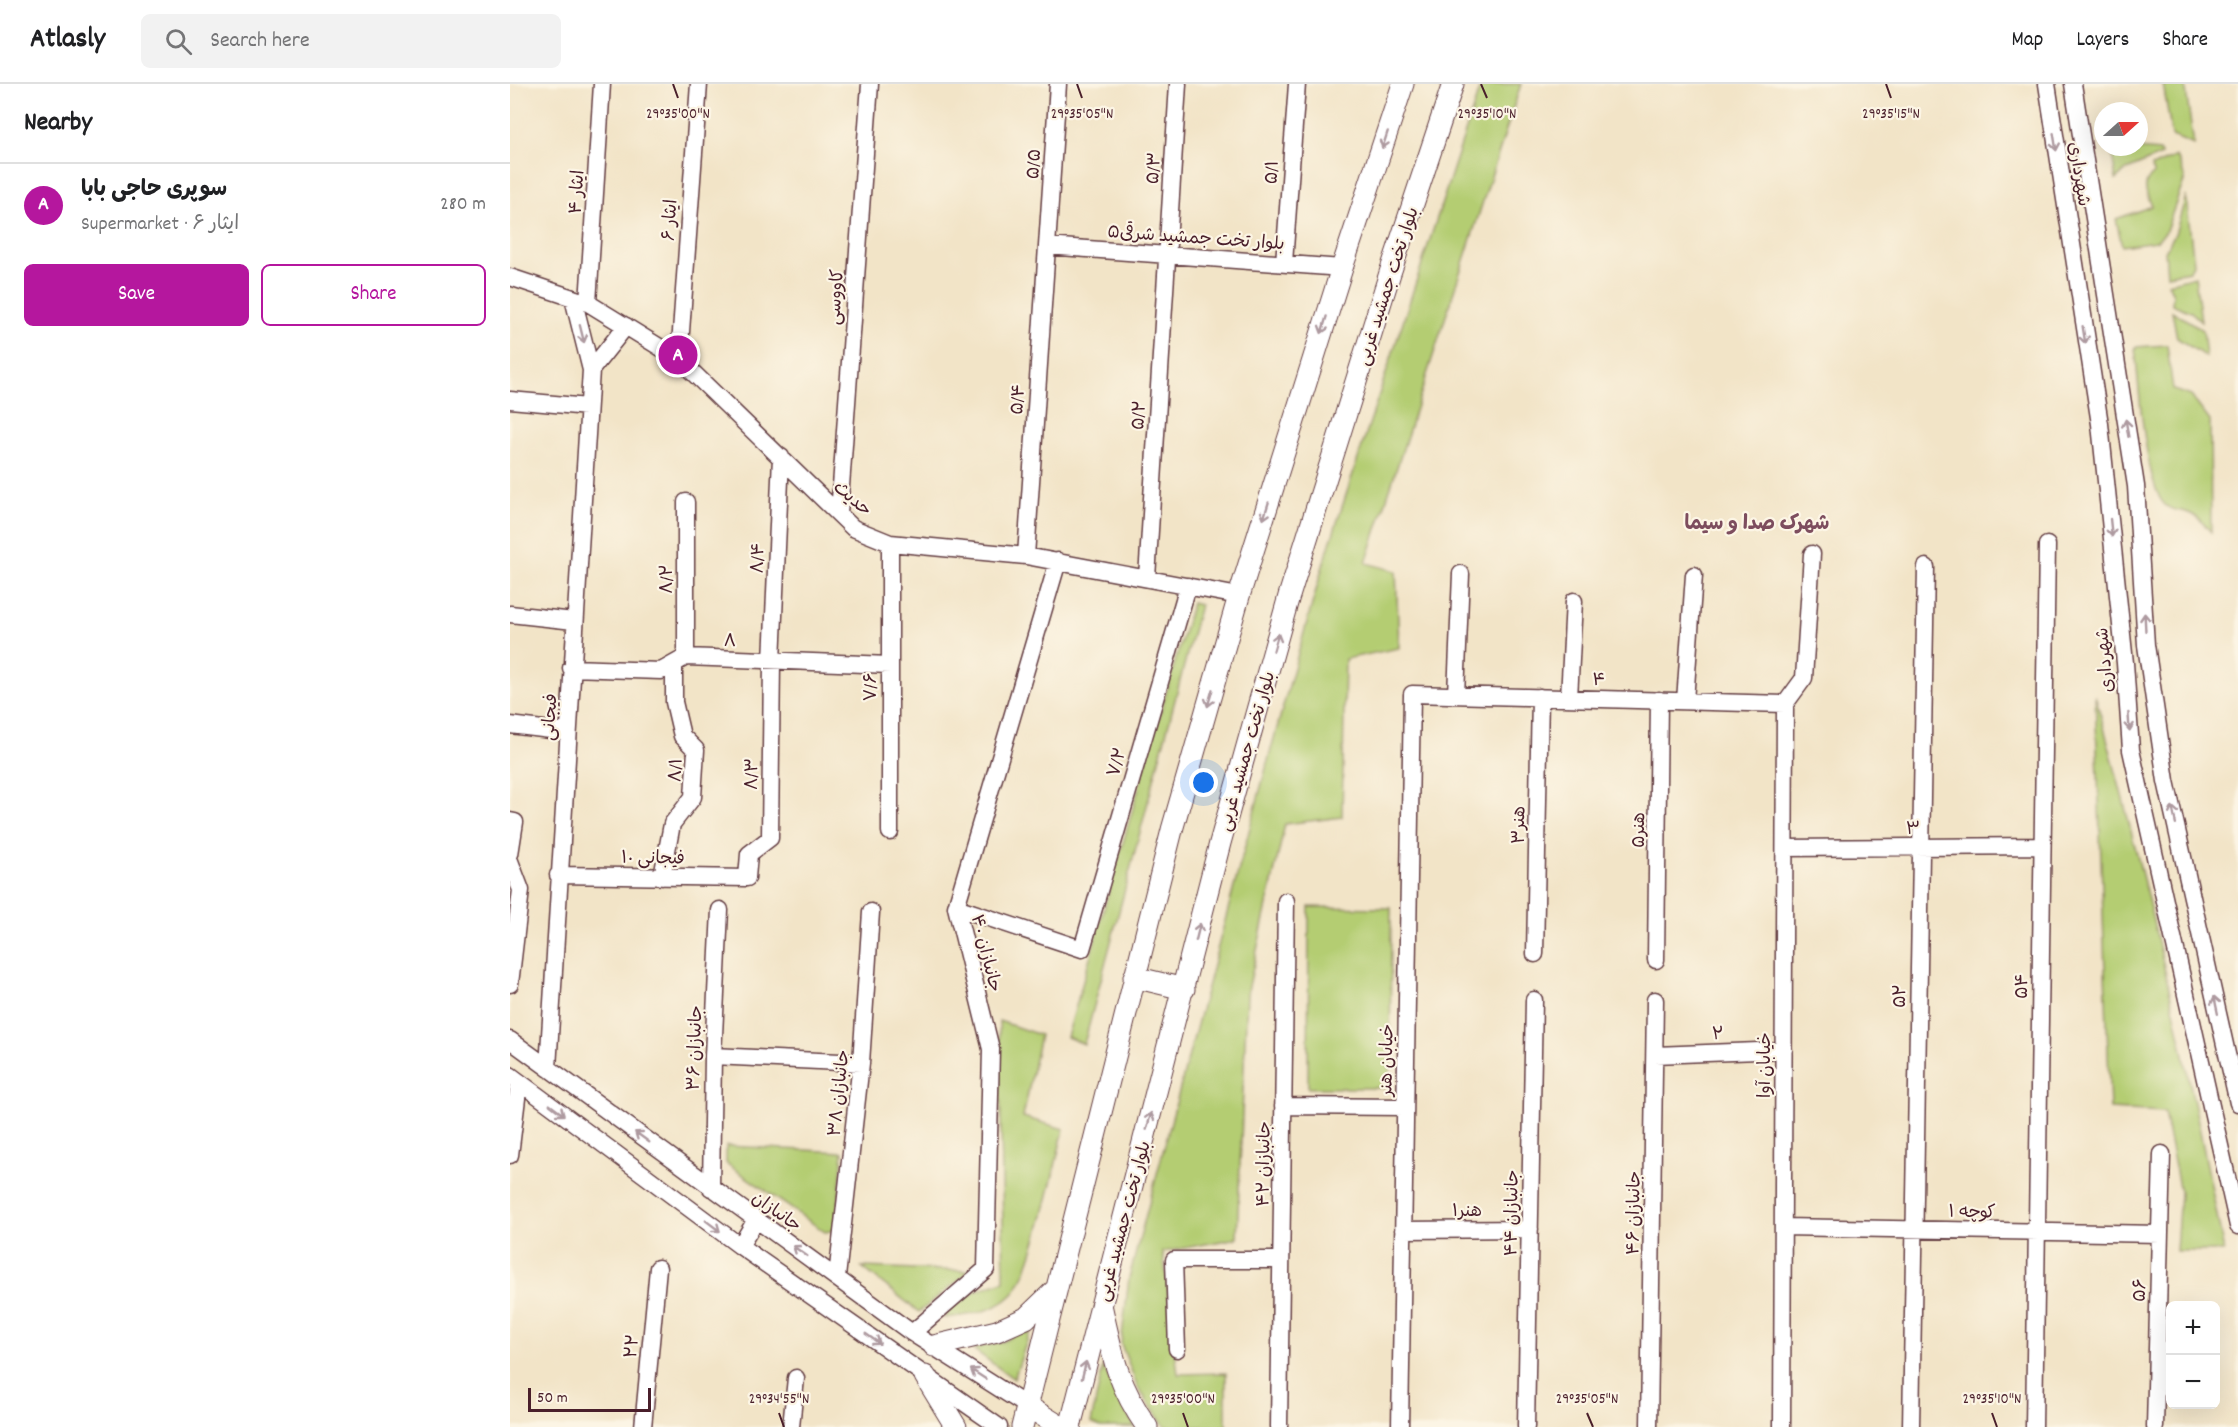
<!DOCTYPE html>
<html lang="en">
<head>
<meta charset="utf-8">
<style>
  body { margin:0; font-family:Dekko,"Playpen Sans Arabic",sans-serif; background:#f2f2f2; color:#202124 }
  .controls { position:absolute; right:18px; bottom:18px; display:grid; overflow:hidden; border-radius:9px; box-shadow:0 6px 24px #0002 }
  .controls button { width:54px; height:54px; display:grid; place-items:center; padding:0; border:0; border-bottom:2px solid #e0e0e0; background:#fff; color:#202124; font:30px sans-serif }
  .compass { position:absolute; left:1584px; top:18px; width:54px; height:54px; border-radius:50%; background:#fff; box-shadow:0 6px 24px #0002; rotate:69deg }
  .scale { position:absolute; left:18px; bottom:15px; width:123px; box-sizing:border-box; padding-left:6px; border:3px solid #4a1f2b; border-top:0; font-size:16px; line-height:21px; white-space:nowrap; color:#4a1f2b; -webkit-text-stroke:4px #fcf5e5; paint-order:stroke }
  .you { position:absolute; left:694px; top:699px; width:21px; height:21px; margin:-15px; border:4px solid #fff; border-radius:50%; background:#1a73e8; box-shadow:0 0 0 9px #1a73e833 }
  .badge { display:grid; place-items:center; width:39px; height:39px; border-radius:50%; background:#b5179e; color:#fff; font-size:20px; font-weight:700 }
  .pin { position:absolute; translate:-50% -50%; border:3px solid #fff; box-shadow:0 2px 6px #0006 }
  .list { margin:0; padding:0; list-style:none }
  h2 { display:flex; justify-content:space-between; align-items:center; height:78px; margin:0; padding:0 24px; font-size:26px }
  h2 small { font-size:20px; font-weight:400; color:#757577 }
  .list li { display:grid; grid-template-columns:39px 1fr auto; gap:18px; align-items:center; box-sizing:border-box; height:84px; padding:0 24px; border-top:2px solid #e0e0e0 }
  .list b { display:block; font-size:22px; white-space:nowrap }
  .list p { margin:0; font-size:20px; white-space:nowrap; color:#757577 }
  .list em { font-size:20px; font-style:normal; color:#757577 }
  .actions { display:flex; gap:12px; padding:18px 24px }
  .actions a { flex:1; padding:14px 0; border:2px solid #b5179e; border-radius:9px; text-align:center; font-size:21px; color:#b5179e }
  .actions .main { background:#b5179e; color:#fff }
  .icon { flex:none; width:33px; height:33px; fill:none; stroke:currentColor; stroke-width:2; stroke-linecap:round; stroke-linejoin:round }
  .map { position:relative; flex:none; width:1728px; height:1343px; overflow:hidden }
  header { display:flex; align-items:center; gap:36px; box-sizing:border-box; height:84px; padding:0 30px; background:#fff; border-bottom:2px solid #e0e0e0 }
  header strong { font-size:28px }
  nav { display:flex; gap:33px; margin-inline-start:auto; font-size:21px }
  .search { width:420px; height:54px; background:#f2f2f2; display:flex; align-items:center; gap:15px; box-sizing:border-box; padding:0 21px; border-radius:9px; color:#757577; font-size:22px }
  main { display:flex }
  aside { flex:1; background:#fff }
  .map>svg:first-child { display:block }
</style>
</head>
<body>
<header>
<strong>Atlasly</strong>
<div class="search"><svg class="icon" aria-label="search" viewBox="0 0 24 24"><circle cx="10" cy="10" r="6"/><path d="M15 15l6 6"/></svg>Search here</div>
<nav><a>Map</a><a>Layers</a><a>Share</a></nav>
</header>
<main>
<aside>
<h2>Nearby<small></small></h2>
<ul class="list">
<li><span class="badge">A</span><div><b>سوپری حاجی بابا</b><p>Supermarket · ایثار ۶</p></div><em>280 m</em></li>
</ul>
<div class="actions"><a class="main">Save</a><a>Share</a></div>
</aside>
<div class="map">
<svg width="1728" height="1343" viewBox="0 0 1728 1343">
  <rect width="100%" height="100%" fill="#fcf5e5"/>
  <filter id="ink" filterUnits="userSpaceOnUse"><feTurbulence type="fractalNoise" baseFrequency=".0167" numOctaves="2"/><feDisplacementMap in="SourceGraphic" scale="12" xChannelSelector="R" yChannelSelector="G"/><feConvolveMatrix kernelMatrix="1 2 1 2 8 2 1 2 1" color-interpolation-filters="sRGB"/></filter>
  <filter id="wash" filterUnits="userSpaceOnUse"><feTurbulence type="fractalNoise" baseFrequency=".008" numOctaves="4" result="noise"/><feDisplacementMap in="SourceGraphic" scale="24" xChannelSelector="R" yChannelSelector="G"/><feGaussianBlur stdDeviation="1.35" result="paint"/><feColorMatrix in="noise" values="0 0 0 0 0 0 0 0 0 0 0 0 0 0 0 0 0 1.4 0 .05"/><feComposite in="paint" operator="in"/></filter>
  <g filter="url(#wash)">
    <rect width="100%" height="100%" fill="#f2e4c7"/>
    <path fill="#b4cd72" stroke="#7f764e" stroke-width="1.5" d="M971,0H1011L856,479L886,487L889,564L835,575L832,733L775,740L737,911L727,1154L653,1168L668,1290L716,1289V1343H655L628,1304L611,1260L619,1194L763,658L814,478Z
      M1653,0H1675L1684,61L1662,52Z
      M1601,63L1650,67L1651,71L1615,87L1606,96Z
      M1666,72L1675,94L1655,149L1646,157L1612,162L1606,135L1642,122C1636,109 1631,101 1643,90L1642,83Z
      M1676,112L1684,180L1679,187L1657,191L1655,167L1665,150Z
      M1685,192L1691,237L1681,228L1662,220L1663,210L1658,199Z
      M1662,227L1693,246L1696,273L1667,254Z
      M1657,261L1663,306L1681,312L1700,337L1701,448C1694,440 1687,431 1676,428C1668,426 1662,427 1655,421C1635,403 1628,293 1625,263Z
      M682,519L690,521L574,960L557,953Z
      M1585,611C1636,794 1678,980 1714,1167H1666L1670,1108L1654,1028L1600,1025Z
      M799,823L881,824L880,1004H798Z
      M489,937L530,951L513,1033L554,1045C545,1078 523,1191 502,1211C485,1228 457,1232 434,1234C440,1212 476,1204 494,1197Z
      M216,1062L333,1068L326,1146L315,1148L216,1079Z
      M352,1183L460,1187L409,1228Z
      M522,1242L504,1295L463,1265L492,1258Z
      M593,1282L613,1323L625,1343H591L581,1339Z"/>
  </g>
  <g filter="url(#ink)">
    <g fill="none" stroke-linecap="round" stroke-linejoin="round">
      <g stroke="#633d42" stroke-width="19">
        <path id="minor" d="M1537,0L1590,340L1615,579L1621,666L1728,1142
          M1563,0L1626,402L1636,561L1656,697L1728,1019
          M537,162L832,184
          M774,179L787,0
          M0,193L78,219L169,275L343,444L380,459L516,472L729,512
          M78,219L92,0
          M169,275L189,0
          M81,286L116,242
          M0,316L78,323
          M329,430L360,0
          M380,459V748
          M516,472L548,0
          M637,494L668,0
          M0,530L64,537
          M176,573V418
          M61,584L151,587L176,573L380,581
          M946,611L951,490
          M1059,614L1064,517
          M1175,617L1184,491
          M1275,620L1294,594L1302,470
          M0,641L57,648
          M0,737L5,738L0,770
          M1275,764L1532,762
          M0,777L11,806L0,900
          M48,791L237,794L239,770L260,754L262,577L271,373
          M152,793L162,740L183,713L186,666L172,652L164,618V580
          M446,823L572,865L678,502
          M1025,870L1030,613
          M1146,876L1149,616
          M0,956L402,1249L517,1322
          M1145,971L1274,966
          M203,972L351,979
          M38,984L81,286L63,214
          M0,991L230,1162L489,1343
          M773,1022L895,1023
          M0,1071L9,998
          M201,1104L203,972L210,826
          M1273,1143L1650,1150
          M893,1146L1020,1145
          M230,1162L246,1136
          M327,1193L351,979L361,828
          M402,1249L476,1185L481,965L446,823L548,477
          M667,1265L664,1176H771
          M133,1343L148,1184
          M281,1343L286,1294
          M769,1343L776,817
          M890,1343L902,610L1275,620
          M1016,1343L1024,916
          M1139,1343L1145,916
          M1272,1343L1275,620
          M1401,1343L1416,483
          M1524,1343L1537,461
          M1645,1343L1652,1070"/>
      </g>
      <g stroke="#633d42" stroke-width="23">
        <path id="major" d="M624,893L674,905
          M592,1225C603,1274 608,1301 637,1343
          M424,1262L487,1247L516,1234L544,1207
          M415,1292L446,1343
          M517,1322L551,1343
          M512,1343L662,746L729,512L832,184L893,0
          M560,1343L710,759L779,512L880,189L943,0"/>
      </g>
      <use href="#minor" stroke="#fff" stroke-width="16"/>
      <use href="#major" stroke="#fff" stroke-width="21"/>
    </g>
    <defs><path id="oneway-shaft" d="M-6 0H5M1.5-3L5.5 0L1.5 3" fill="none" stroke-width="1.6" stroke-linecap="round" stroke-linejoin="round" transform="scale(1.5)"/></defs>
    <g stroke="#ae9aa0">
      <use href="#oneway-shaft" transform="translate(875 56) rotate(108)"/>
      <use href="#oneway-shaft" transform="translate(1545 58) rotate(81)"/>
      <use href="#oneway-shaft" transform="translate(814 241) rotate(107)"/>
      <use href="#oneway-shaft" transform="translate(72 250) rotate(76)"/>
      <use href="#oneway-shaft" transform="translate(1574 251) rotate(81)"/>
      <use href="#oneway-shaft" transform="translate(1617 344) rotate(-99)"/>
      <use href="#oneway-shaft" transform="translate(756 427) rotate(107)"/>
      <use href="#oneway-shaft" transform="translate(1601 444) rotate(84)"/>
      <use href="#oneway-shaft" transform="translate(1635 538) rotate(-93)"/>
      <use href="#oneway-shaft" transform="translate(766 558) rotate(-74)"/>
      <use href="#oneway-shaft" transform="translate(700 614) rotate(106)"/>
      <use href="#oneway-shaft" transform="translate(1619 638) rotate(86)"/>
      <use href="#oneway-shaft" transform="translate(1664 731) rotate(-102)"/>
      <use href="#oneway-shaft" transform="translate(688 848) rotate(-76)"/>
      <use href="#oneway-shaft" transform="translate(1706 921) rotate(-102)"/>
      <use href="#oneway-shaft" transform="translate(47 1026) rotate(37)"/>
      <use href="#oneway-shaft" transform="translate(639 1037) rotate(-75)"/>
      <use href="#oneway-shaft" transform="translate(132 1053) rotate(-144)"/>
      <use href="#oneway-shaft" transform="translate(203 1142) rotate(37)"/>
      <use href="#oneway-shaft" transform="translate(290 1167) rotate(-145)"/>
      <use href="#oneway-shaft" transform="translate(363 1255) rotate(35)"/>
      <use href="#oneway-shaft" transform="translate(574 1286) rotate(-76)"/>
      <use href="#oneway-shaft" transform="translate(468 1290) rotate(-147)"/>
    </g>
  </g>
  <path fill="none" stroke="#4a1f2b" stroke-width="2" d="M163,0L168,14M567,0L572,14M971,0L977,14M1376,0L1381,14M269,1329L274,1343M673,1329L678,1343M1077,1329L1083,1343M1482,1329L1487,1343"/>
  <g text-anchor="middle" stroke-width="4.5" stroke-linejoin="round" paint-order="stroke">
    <g font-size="18" fill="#4a1f2b" stroke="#fcf5e5">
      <text transform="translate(523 80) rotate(-86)" y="6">۵/۵</text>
      <text transform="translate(643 84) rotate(-86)" y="6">۵/۳</text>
      <text transform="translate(761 88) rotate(-86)" y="6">۵/۱</text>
      <text transform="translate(1570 90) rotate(81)" y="6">شهرداری</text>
      <text transform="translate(66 108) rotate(-86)" y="6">ایثار ۴</text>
      <text transform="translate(159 136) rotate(-86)" y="6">ایثار ۶</text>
      <text transform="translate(686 153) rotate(4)" y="6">بلوار تخت جمشید شرقی۵</text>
      <text transform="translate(877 202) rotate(-72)" y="6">بلوار تخت جمشید غربی</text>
      <text transform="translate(325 213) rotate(-86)" y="6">کاووسی</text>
      <text transform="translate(507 315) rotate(-86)" y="6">۵/۴</text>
      <text transform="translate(628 331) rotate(-86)" y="6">۵/۲</text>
      <text transform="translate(343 414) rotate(40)" y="6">حدیث</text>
      <text transform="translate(247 474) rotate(-88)" y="6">۸/۴</text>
      <text transform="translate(156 495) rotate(-90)" y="6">۸/۲</text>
      <text transform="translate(220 556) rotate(2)" y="6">۸</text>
      <text transform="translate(1594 576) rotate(-95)" y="6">شهرداری</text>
      <text transform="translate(1089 595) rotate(2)" y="6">۴</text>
      <text transform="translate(360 603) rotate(-90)" y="6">۷/۶</text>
      <text transform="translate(39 633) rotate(-86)" y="6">فیجانی</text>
      <text transform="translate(736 667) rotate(-74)" y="6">بلوار تخت جمشید غربی</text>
      <text transform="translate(606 678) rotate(-74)" y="6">۷/۲</text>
      <text transform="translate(165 686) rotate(-87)" y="6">۸/۱</text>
      <text transform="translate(241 690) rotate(-89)" y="6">۸/۳</text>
      <text transform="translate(1008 741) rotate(-89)" y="6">هنر۳</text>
      <text x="1403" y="750">۳</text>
      <text transform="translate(1128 746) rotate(-89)" y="6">هنر۵</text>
      <text transform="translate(143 773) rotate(1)" y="6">فیجانی ۱۰</text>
      <text transform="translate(477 869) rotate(76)" y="6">۴۰ جانبازان</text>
      <text transform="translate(1511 902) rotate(-89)" y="6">۵۴</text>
      <text transform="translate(1389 912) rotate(-89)" y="6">۵۲</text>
      <text transform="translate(1208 949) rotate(-3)" y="6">۲</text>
      <text transform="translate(184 964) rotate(-88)" y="6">۳۶ جانبازان</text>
      <text transform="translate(876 976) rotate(-89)" y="6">خیابان هنر</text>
      <text transform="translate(1254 981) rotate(-90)" y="6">خیابان آوا</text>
      <text transform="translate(328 1009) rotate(-84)" y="6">۳۸ جانبازان</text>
      <text transform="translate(753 1080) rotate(-89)" y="6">۴۲ جانبازان</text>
      <text x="957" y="1132">هنر۱</text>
      <text transform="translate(267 1127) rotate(35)" y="6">جانبازان</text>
      <text transform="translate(1462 1127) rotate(1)" y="6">کوچه ۱</text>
      <text transform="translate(1001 1129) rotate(-89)" y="6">۴۴ جانبازان</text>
      <text transform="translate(1123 1129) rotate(-89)" y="6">۴۶ جانبازان</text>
      <text transform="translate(613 1137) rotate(-75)" y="6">بلوار تخت جمشید غربی</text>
      <text transform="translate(1629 1206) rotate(-88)" y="6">۵۶</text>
      <text transform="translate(121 1262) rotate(-84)" y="6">۲۲</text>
    </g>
    <g font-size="20" font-weight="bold" fill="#7d4d5e" stroke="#fcf5e5">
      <text x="1247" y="445">شهرک صدا و سیما</text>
    </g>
  </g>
  <g font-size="15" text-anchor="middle" fill="#4a1f2b" stroke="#fcf5e5" stroke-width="4.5" stroke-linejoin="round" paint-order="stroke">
    <text x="977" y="34">29°35'10"N</text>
    <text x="1381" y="34">29°35'15"N</text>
    <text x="168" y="34">29°35'00"N</text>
    <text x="572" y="34">29°35'05"N</text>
    <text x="269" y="1319">29°34'55"N</text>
    <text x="673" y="1319">29°35'00"N</text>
    <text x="1077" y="1319">29°35'05"N</text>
    <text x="1482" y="1319">29°35'10"N</text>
  </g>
</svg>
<div class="controls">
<button>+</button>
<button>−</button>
</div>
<svg class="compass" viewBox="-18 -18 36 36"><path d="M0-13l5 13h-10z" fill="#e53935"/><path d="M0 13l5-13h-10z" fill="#757577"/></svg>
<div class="scale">50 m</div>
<div class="you"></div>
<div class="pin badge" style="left:168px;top:271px">A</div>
</div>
</main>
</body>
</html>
